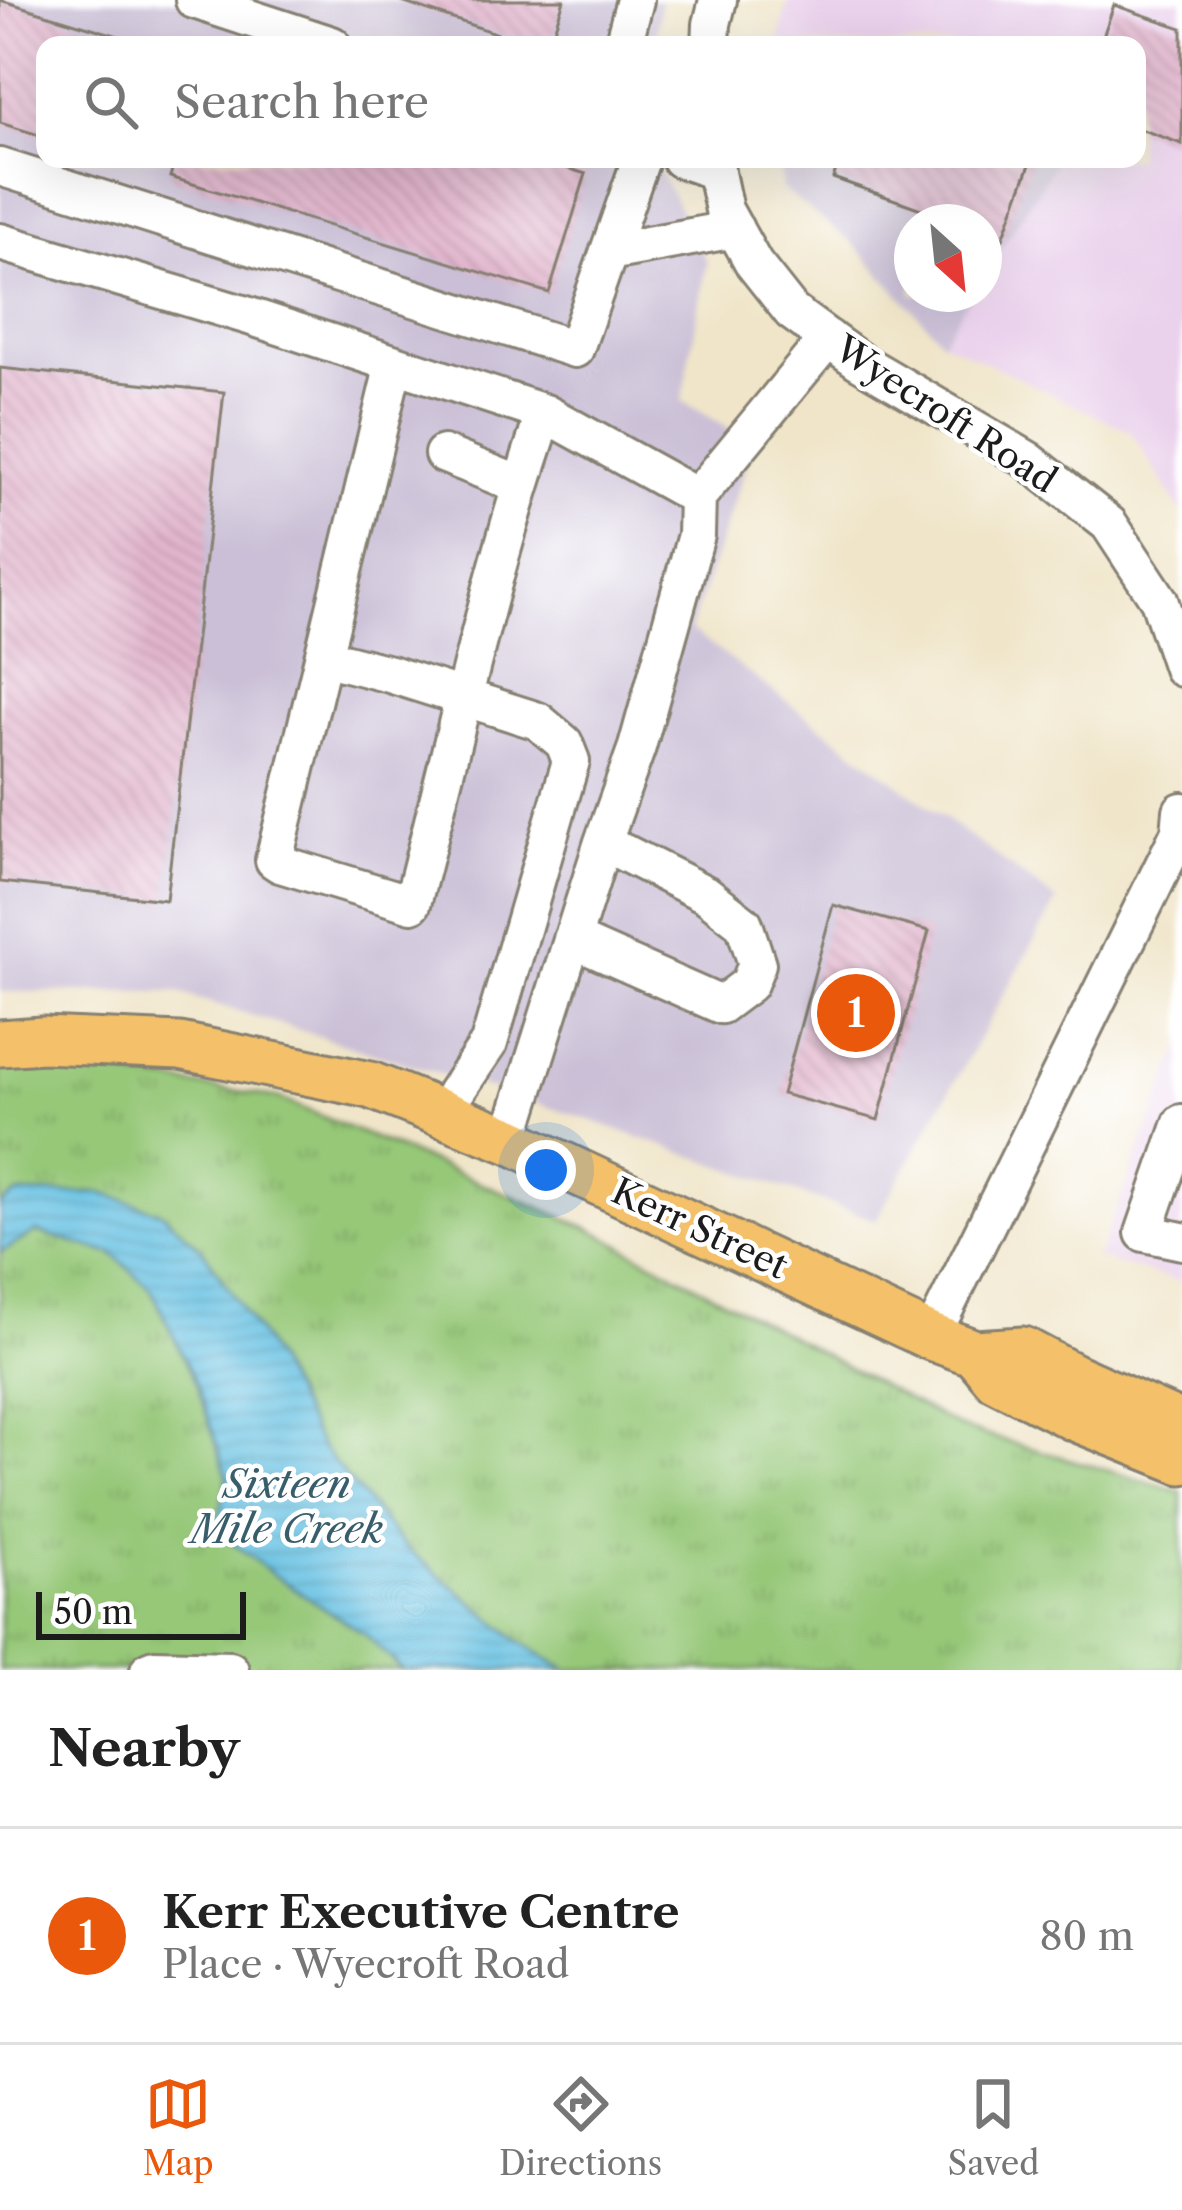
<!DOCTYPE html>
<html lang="en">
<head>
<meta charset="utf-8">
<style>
  body { margin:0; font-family:"Libre Caslon Text",serif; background:#f6f6f6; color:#222 }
  .compass { position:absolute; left:894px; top:204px; width:108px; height:108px; border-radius:50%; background:#fff; box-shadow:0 12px 48px #0002; rotate:153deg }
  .scale { position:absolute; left:36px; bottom:30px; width:210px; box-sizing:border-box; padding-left:12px; border:6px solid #1c1c1c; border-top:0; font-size:33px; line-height:42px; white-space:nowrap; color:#1c1c1c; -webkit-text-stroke:9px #fff; paint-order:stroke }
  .you { position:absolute; left:546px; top:1170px; width:42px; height:42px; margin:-30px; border:9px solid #fff; border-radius:50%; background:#1a73e8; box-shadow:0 0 0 18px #1a73e833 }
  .badge { display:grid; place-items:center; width:78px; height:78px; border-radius:50%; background:#ea580c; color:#fff; font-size:39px; font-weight:700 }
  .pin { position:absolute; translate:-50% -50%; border:6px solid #fff; box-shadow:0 3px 12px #0006 }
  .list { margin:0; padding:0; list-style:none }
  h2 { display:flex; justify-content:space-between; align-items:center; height:156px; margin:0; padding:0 48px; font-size:51px }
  h2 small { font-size:39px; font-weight:400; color:#767676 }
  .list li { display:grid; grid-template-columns:78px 1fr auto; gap:36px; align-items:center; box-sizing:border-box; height:216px; padding:0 48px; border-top:3px solid #e0e0e0 }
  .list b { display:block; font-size:45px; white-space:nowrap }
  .list p { margin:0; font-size:39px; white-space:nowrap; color:#767676 }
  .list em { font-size:39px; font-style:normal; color:#767676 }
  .icon { flex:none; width:66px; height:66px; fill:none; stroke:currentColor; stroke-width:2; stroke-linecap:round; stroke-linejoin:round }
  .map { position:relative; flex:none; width:1182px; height:1670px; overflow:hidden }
  .search { position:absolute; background:#fff; box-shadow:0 12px 48px #0002; left:36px; right:36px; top:36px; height:132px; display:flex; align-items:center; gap:30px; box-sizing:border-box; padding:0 42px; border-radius:24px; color:#767676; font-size:45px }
  .sheet { height:372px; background:#fff }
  nav { display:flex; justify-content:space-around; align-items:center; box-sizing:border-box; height:168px; border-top:3px solid #e0e0e0; background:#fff; font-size:33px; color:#767676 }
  nav a { display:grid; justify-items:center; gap:6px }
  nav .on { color:#ea580c }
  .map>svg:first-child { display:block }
</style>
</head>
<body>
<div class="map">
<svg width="1182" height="1670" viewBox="0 0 1182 1670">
  <defs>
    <pattern id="park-tufts" width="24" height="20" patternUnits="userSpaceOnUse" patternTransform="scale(3)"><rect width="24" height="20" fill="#96c878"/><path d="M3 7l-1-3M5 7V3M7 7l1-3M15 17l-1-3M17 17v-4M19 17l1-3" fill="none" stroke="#81ab67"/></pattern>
    <pattern id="water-rules" width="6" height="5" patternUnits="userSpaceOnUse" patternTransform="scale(3)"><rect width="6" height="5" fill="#64c0e2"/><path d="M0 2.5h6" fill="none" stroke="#56a4c1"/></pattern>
    <pattern id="building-back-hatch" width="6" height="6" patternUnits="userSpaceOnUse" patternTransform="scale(3)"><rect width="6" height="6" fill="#e2b5cd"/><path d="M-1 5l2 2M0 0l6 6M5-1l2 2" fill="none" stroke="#c19baf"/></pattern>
  </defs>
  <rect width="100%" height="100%" fill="#fff"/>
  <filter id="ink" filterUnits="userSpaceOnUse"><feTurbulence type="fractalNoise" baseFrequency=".00833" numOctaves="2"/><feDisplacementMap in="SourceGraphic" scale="24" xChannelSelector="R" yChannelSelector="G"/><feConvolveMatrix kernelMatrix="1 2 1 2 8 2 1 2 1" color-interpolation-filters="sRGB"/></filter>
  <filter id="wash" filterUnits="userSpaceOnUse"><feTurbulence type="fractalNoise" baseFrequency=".004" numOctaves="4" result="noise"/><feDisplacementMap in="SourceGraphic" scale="48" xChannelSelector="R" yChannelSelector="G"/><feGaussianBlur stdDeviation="2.7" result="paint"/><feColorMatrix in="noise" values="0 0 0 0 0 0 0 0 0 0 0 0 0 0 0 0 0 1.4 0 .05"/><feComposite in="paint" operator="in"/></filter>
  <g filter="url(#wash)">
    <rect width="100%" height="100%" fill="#f0e5c9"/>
    <path fill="#ead1ec" d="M788,0H1182V513L1131,432L942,341L972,294H984V275L1055,162L1050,159H1137V45H778Z
      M1182,1044V1282L1097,1258Z"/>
    <path fill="#cabfd6" d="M0,0H661L655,45H45V159H653L707,262L682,401L754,443L690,630L1057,901L876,1220L581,1117L176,992H0Z
      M779,159H1050L1056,161L984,275V222H912V294H972L942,341L852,242L782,189Z"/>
    <path fill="url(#park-tufts)" stroke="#59724a" stroke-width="3" d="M22,1059L278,1098L593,1230L961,1428L1182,1492V1670H0V1061Z"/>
    <path fill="url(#water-rules)" stroke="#406e7f" stroke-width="3" d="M102,1193L161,1212L203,1250L265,1343L321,1447L402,1544L518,1640L566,1670H402L367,1636L274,1575L217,1531L227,1476L197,1385L151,1289L113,1254L36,1232L0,1253V1205L17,1194Z"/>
    <g id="blocks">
      <path fill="url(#building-back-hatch)" d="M0,0L135,41L134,45H45V137L0,123Z
        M396,0H564L549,45H531Z
        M1114,5L1182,28V144L1137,128V45H1100Z
        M175,159H538L586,174L549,293L170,177Z
        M840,159H1032L1003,238L984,231V222H958L833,178Z
        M0,368L224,392L166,900L0,882Z
        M833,905L929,931L878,1120L782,1094Z"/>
    </g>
  </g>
  <g filter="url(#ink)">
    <use href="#blocks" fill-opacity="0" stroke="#868072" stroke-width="3"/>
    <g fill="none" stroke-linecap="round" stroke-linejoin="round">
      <g stroke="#868072" stroke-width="42">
        <path id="minor" d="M194,0L332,45
          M623,45L635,0
          M711,45L712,24L718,0
          M680,159L716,171
          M713,159L724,210L754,264L792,312L859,361L1028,460L1109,524L1159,600L1182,668
          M0,167L575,349L641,159
          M0,242L246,315L545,413L697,497
          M609,252L735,229
          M394,364L274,860L280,864L412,904C455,740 489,574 545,413
          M443,454L520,485
          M323,657L390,674L538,721L564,743L571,761L489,1043L455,1093L447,1115
          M572,939L721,1005L749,984L757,964L744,924L707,895L603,842
          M1182,1123L1144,1233L1182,1241
          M509,1140L603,842L637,747L696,535L697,497L828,338
          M931,1337L1180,832L1182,811
          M149,1670L154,1668L230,1670"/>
      </g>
      <g stroke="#868072" stroke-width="51">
        <path id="major" d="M0,1043L42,1040L180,1046L370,1085L509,1140L931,1337L975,1353L1023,1350L1072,1376L1182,1425
          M975,1353L996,1378L1073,1417L1182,1461"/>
      </g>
      <use href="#minor" stroke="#fff" stroke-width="36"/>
      <use href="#major" stroke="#f4c16a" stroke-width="45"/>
    </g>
  </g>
  <g text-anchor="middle" stroke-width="9" stroke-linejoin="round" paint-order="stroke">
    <g font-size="36" fill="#1c1c1c" stroke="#fff">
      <text transform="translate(946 414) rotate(33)" y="13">Wyecroft Road</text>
      <text transform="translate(700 1228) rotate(25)" y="13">Kerr Street</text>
    </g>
    <g font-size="39" font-style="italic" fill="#395e6b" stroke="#fff">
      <text x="287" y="1498">Sixteen<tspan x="287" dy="45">Mile Creek</tspan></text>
    </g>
  </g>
</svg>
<svg class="compass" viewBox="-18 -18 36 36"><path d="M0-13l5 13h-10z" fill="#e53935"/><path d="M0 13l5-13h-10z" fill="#767676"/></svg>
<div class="scale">50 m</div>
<div class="you"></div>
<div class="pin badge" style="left:856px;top:1013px">1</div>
<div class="search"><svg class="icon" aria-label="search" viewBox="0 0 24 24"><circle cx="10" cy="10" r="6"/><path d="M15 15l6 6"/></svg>Search here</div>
</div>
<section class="sheet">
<h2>Nearby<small></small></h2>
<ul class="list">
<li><span class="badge">1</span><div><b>Kerr Executive Centre</b><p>Place · Wyecroft Road</p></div><em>80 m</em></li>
</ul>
</section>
<nav>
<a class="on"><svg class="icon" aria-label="map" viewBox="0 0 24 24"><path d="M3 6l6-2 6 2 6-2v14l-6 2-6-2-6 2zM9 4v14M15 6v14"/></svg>Map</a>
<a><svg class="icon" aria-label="directions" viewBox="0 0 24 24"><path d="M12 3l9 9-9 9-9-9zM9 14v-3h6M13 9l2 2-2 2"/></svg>Directions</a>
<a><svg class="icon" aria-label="saved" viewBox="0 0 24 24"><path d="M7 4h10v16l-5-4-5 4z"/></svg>Saved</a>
</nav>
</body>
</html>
